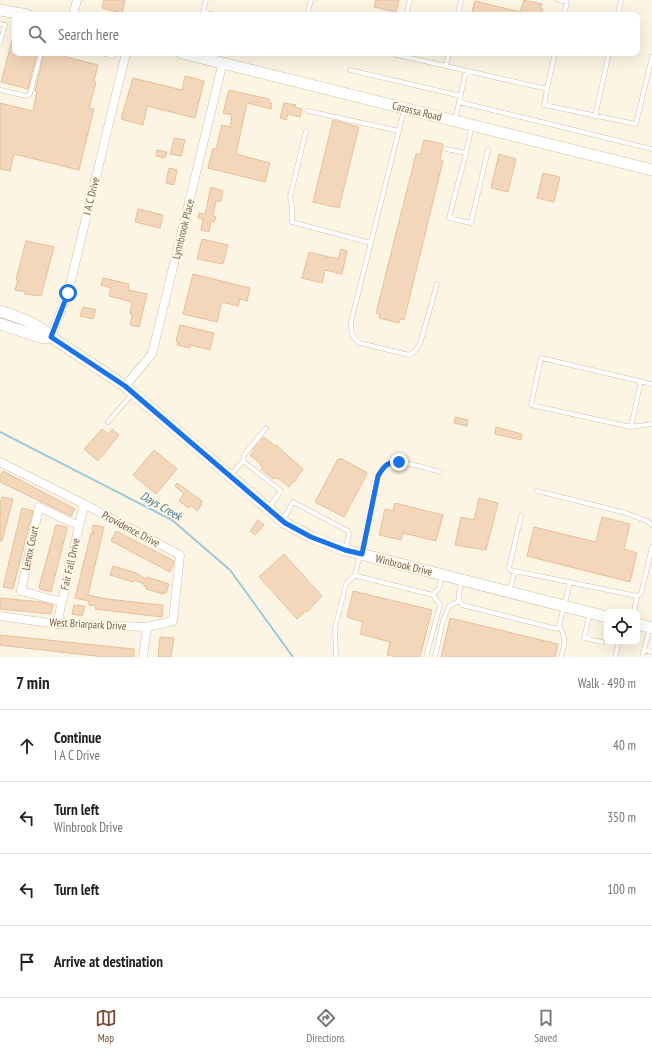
<!DOCTYPE html>
<html lang="en">
<head>
<meta charset="utf-8">
<style>
  body { margin:0; font-family:"PT Sans Narrow",sans-serif; background:#f6f6f6; color:#202124 }
  .controls { position:absolute; right:12px; bottom:12px; display:grid; overflow:hidden; border-radius:8px; box-shadow:0 4px 16px #0002 }
  .controls button { width:36px; height:36px; display:grid; place-items:center; padding:0; border:0; border-bottom:1px solid #e0e0e0; background:#fff; color:#202124; font:20px sans-serif }
  .stop { position:absolute; width:12px; height:12px; margin:-9px; border:3px solid #1a73e8; border-radius:50%; background:#fff }
  .stop.end { background:#1a73e8; border-color:#fff; box-shadow:0 1px 4px #0008 }
  .list { margin:0; padding:0; list-style:none }
  h2 { display:flex; justify-content:space-between; align-items:center; height:52px; margin:0; padding:0 16px; font-size:17px }
  h2 small { font-size:13px; font-weight:400; color:#757577 }
  .list li { display:grid; grid-template-columns:26px 1fr auto; gap:12px; align-items:center; box-sizing:border-box; height:72px; padding:0 16px; border-top:1px solid #e0e0e0 }
  .list b { display:block; font-size:15px; white-space:nowrap }
  .list p { margin:0; font-size:13px; white-space:nowrap; color:#757577 }
  .list em { font-size:13px; font-style:normal; color:#757577 }
  .icon { flex:none; width:22px; height:22px; fill:none; stroke:currentColor; stroke-width:2; stroke-linecap:round; stroke-linejoin:round }
  .map { position:relative; flex:none; width:652px; height:657px; overflow:hidden }
  .search { position:absolute; background:#fff; box-shadow:0 4px 16px #0002; left:12px; right:12px; top:12px; height:44px; display:flex; align-items:center; gap:10px; box-sizing:border-box; padding:0 14px; border-radius:8px; color:#757577; font-size:15px }
  .sheet { height:340px; background:#fff }
  nav { display:flex; justify-content:space-around; align-items:center; box-sizing:border-box; height:56px; border-top:1px solid #e0e0e0; background:#fff; font-size:11px; color:#757577 }
  nav a { display:grid; justify-items:center; gap:2px }
  nav .on { color:#7a4a33 }
  .map>svg:first-child { display:block }
</style>
</head>
<body>
<div class="map">
<svg width="652" height="657" viewBox="0 0 652 657">
  <rect width="100%" height="100%" fill="#fdf5e3"/>
  <g fill="none" stroke-linecap="round" stroke-linejoin="round">
    <path stroke="#9dc9d9" stroke-width="2" d="M0,432L172,520L230,570L293,657"/>
  </g>
  <path fill="#f3d7ba" stroke="#e6bf9a" d="M104,0H125L122,13L102,8Z
    M376,0H399L396,12L374,7Z
    M524,0L542,4L540,9H543L542,15H471L475,1L520,12Z
    M13,37H15V53H37L28,89L1,82Z
    M44,53H51L98,65L94,81L96,82L89,108L94,109L79,170L14,154L10,171L0,169V103L33,111L37,91H35Z
    M185,76L204,81L195,118L147,106L143,125L121,119L133,78L182,90Z
    M229,90L269,99V103H272L271,109L247,103L236,154L270,163L265,182L208,168L213,148L216,149L222,125L230,127L232,115L223,113Z
    M284,103L296,105L295,107L302,109L300,117L288,114L286,120L280,118Z
    M333,120L359,127L339,208L313,202Z
    M174,138L185,140L181,156L170,154Z
    M424,140L443,144L440,160L443,161L404,320L400,319L399,323L379,318L380,314L376,313L416,154L420,155Z
    M157,150L167,152L165,158L156,156Z
    M499,154L516,159L508,192L491,188Z
    M169,168L177,170L174,185L166,183Z
    M543,173L560,177L554,202L537,198Z
    M211,187L223,191L221,201H216L213,216L216,217L214,222L211,221L209,232L201,230L203,219L198,218L199,213L205,214Z
    M138,209L163,215L160,228L135,222Z
    M202,239L228,245L223,264L197,259Z
    M26,241L54,247L41,296L25,294V292L15,290L18,280H16Z
    M341,249L347,251L342,274L325,270L322,283L302,278L309,252L338,259Z
    M193,274L250,288L247,301L240,299L238,306L222,302L217,322L183,314Z
    M103,278L129,284L128,290L147,294L139,327L130,325L132,316L130,313L132,302L109,296L111,288L101,285Z
    M83,307L96,310L93,319L80,316Z
    M180,325L214,333L210,350L190,345V348L177,345L178,342L176,341Z
    M455,417L468,420L467,426L454,423Z
    M496,427L522,434L521,440L495,434Z
    M102,429L108,434L112,429L119,435L98,461L84,449Z
    M264,437L275,446L276,445L303,469L294,482H293L289,487L278,478L277,479L274,477L273,479L261,469L263,467L260,465L261,464L250,455L254,450L253,449Z
    M154,450L177,469L156,494L133,475Z
    M340,458L366,472L367,474L344,517L315,502L338,459L339,460Z
    M3,471L75,509L71,516L0,482V476Z
    M177,483L202,501L201,503L202,504L197,511L191,505L189,508L179,501L184,494L175,486Z
    M2,497L13,499L2,541H0V504Z
    M479,498L498,503L486,550L455,545L461,517L474,520Z
    M395,503L443,515L436,541L403,533L401,540L379,535L385,509L393,511Z
    M22,508L33,511L13,589L3,587Z
    M602,517L630,524L624,549L637,553L630,582L527,556L534,527L596,542Z
    M258,520L264,525L255,535L250,531Z
    M56,525L67,527V529L51,592L40,589L39,587Z
    M93,525L104,527L88,595L107,599L161,605H163L162,617L95,609L96,606L89,605V601L75,598L91,533H95L92,531Z
    M116,531L174,561L173,565L170,572L111,541Z
    M284,554L322,596L307,612L306,611L297,619L259,577Z
    M113,566L136,573L146,579L147,577L169,584L166,593L163,592V594L146,589L147,587L144,586V584L134,580L133,582L110,575Z
    M353,591L432,610L420,657H397L387,655L390,642L360,634L363,622L347,617Z
    M0,598L42,602L53,605L51,614L0,609Z
    M74,605L85,606L82,616L72,614Z
    M450,618L558,644L555,657H441Z
    M0,635L134,649V657H105L7,646L0,645Z
    M160,637L174,638L171,657H158Z"/>
  <g fill="none" stroke-linecap="round" stroke-linejoin="round">
    <g stroke="#cebeaa" stroke-width="5">
      <path id="lane" d="M206,0L203,12L215,15
        M558,0L567,2L564,15
        M307,15L311,0
        M406,15L410,0
        M458,15L461,0
        M618,15L621,0
        M0,24L5,25L0,43
        M101,53L112,56L113,53
        M398,53L397,55L446,66
        M449,53L446,66L547,89L555,53
        M350,70L461,96
        M547,89L544,105L636,124L652,57
        M0,90L26,96L30,94L41,53
        M459,102L652,149
        M404,110L351,322C351,332 351,337 360,343L409,355L415,351L420,344L437,284
        M308,111L399,131
        M595,117L609,53
        M455,120L466,71
        M306,131L290,197L292,206V222L371,243
        M446,149L466,153L472,125
        M466,153L449,218L471,223L488,150
        M641,381L631,427L531,405L541,358L652,384
        M108,422L133,393
        M631,427L652,424
        M243,461L244,455L266,428
        M231,475L243,461L281,491L269,508
        M537,491L626,513L647,521L652,525
        M521,516L509,568L510,570L637,596L641,594L652,547
        M283,520L293,502L348,531L349,535L345,550
        M360,554L355,575L357,576L433,595L439,588L442,575
        M362,554L378,477C380,473 382,468 385,466C395,457 428,469 440,472
        M462,580C460,589 456,597 462,605L557,629L559,626L570,582
        M509,592L515,571
        M634,612L637,596
        M590,613L584,638L602,642
        M559,626C567,638 565,644 561,657
        M644,650L652,652
        M336,657L335,628L346,584L355,575
        M426,657L440,605L433,595
        M435,657L443,621L449,606L459,601
        M615,657L619,642
        M642,657L650,628"/>
    </g>
    <g stroke="#cebeaa" stroke-width="9">
      <path id="street" d="M73,15L77,0
        M51,337L68,293L126,53
        M125,386L152,354L223,62
        M0,462L84,504L180,555L173,621L147,627L57,624L0,616
        M62,602L21,591L39,507L79,526
        M57,624L84,504
        M143,657L147,627"/>
    </g>
    <g stroke="#d1bfa7" stroke-width="12">
      <path id="secondary" d="M0,10L27,15
        M182,53L652,170
        M0,311C17,317 39,323 51,337L125,386L285,523L311,537L345,550L607,617
        M0,324L43,338L51,337
        M637,624L652,628"/>
    </g>
    <use href="#lane" stroke="#fff" stroke-width="4"/>
    <use href="#street" stroke="#fff" stroke-width="8"/>
    <use href="#secondary" stroke="#fff" stroke-width="11"/>
  </g>
  <g fill="none" stroke-linecap="round" stroke-linejoin="round">
    <path stroke="#1a73e8" stroke-width="5" d="M68,293L51,337L125,386L285,523L311,537L345,550L362,554L378,476C384,466 387,462 399,462"/>
  </g>
  <g text-anchor="middle" stroke-width="3.5" stroke-linejoin="round" paint-order="stroke">
    <g font-size="11" fill="#755d49" stroke="#fff9ea">
      <text transform="translate(417 111) rotate(14)" y="4">Cazassa Road</text>
      <text transform="translate(91 196) rotate(-76)" y="4">I A C Drive</text>
      <text transform="translate(183 229) rotate(-76)" y="4">Lynnbrook Place</text>
      <text transform="translate(131 529) rotate(28)" y="4">Providence Drive</text>
      <text transform="translate(30 548) rotate(-78)" y="4">Lenox Court</text>
      <text transform="translate(70 564) rotate(-77)" y="4">Fair Fall Drive</text>
      <text transform="translate(404 565) rotate(14)" y="4">Winbrook Drive</text>
      <text transform="translate(88 624) rotate(3)" y="4">West Briarpark Drive</text>
    </g>
    <g font-size="12" font-style="italic" fill="#417589" stroke="#fff9ea">
      <text transform="translate(161 506) rotate(30)" y="4">Days Creek</text>
    </g>
  </g>
</svg>
<div class="controls">
<button><svg class="icon" aria-label="locate" viewBox="0 0 24 24"><circle cx="12" cy="12" r="6"/><path d="M12 2v4M12 18v4M2 12h4M18 12h4"/></svg></button>
</div>
<div class="stop" style="left:68px;top:293px"></div>
<div class="stop end" style="left:399px;top:462px"></div>
<div class="search"><svg class="icon" aria-label="search" viewBox="0 0 24 24"><circle cx="10" cy="10" r="6"/><path d="M15 15l6 6"/></svg>Search here</div>
</div>
<section class="sheet">
<h2>7 min<small>Walk · 490 m</small></h2>
<ul class="list">
<li><svg class="icon" aria-label="ahead" viewBox="0 0 24 24"><path d="M12 20V5M6 11l6-6 6 6"/></svg><div><b>Continue</b><p>I A C Drive</p></div><em>40 m</em></li>
<li><svg class="icon" aria-label="left" viewBox="0 0 24 24"><path d="M17 20v-9H6M10 6l-5 5 5 5"/></svg><div><b>Turn left</b><p>Winbrook Drive</p></div><em>350 m</em></li>
<li><svg class="icon" aria-label="left" viewBox="0 0 24 24"><path d="M17 20v-9H6M10 6l-5 5 5 5"/></svg><div><b>Turn left</b></div><em>100 m</em></li>
<li><svg class="icon" aria-label="arrive" viewBox="0 0 24 24"><path d="M6 21V4h12l-3 4 3 4H6"/></svg><div><b>Arrive at destination</b></div></li>
</ul>
</section>
<nav>
<a class="on"><svg class="icon" aria-label="map" viewBox="0 0 24 24"><path d="M3 6l6-2 6 2 6-2v14l-6 2-6-2-6 2zM9 4v14M15 6v14"/></svg>Map</a>
<a><svg class="icon" aria-label="directions" viewBox="0 0 24 24"><path d="M12 3l9 9-9 9-9-9zM9 14v-3h6M13 9l2 2-2 2"/></svg>Directions</a>
<a><svg class="icon" aria-label="saved" viewBox="0 0 24 24"><path d="M7 4h10v16l-5-4-5 4z"/></svg>Saved</a>
</nav>
</body>
</html>
